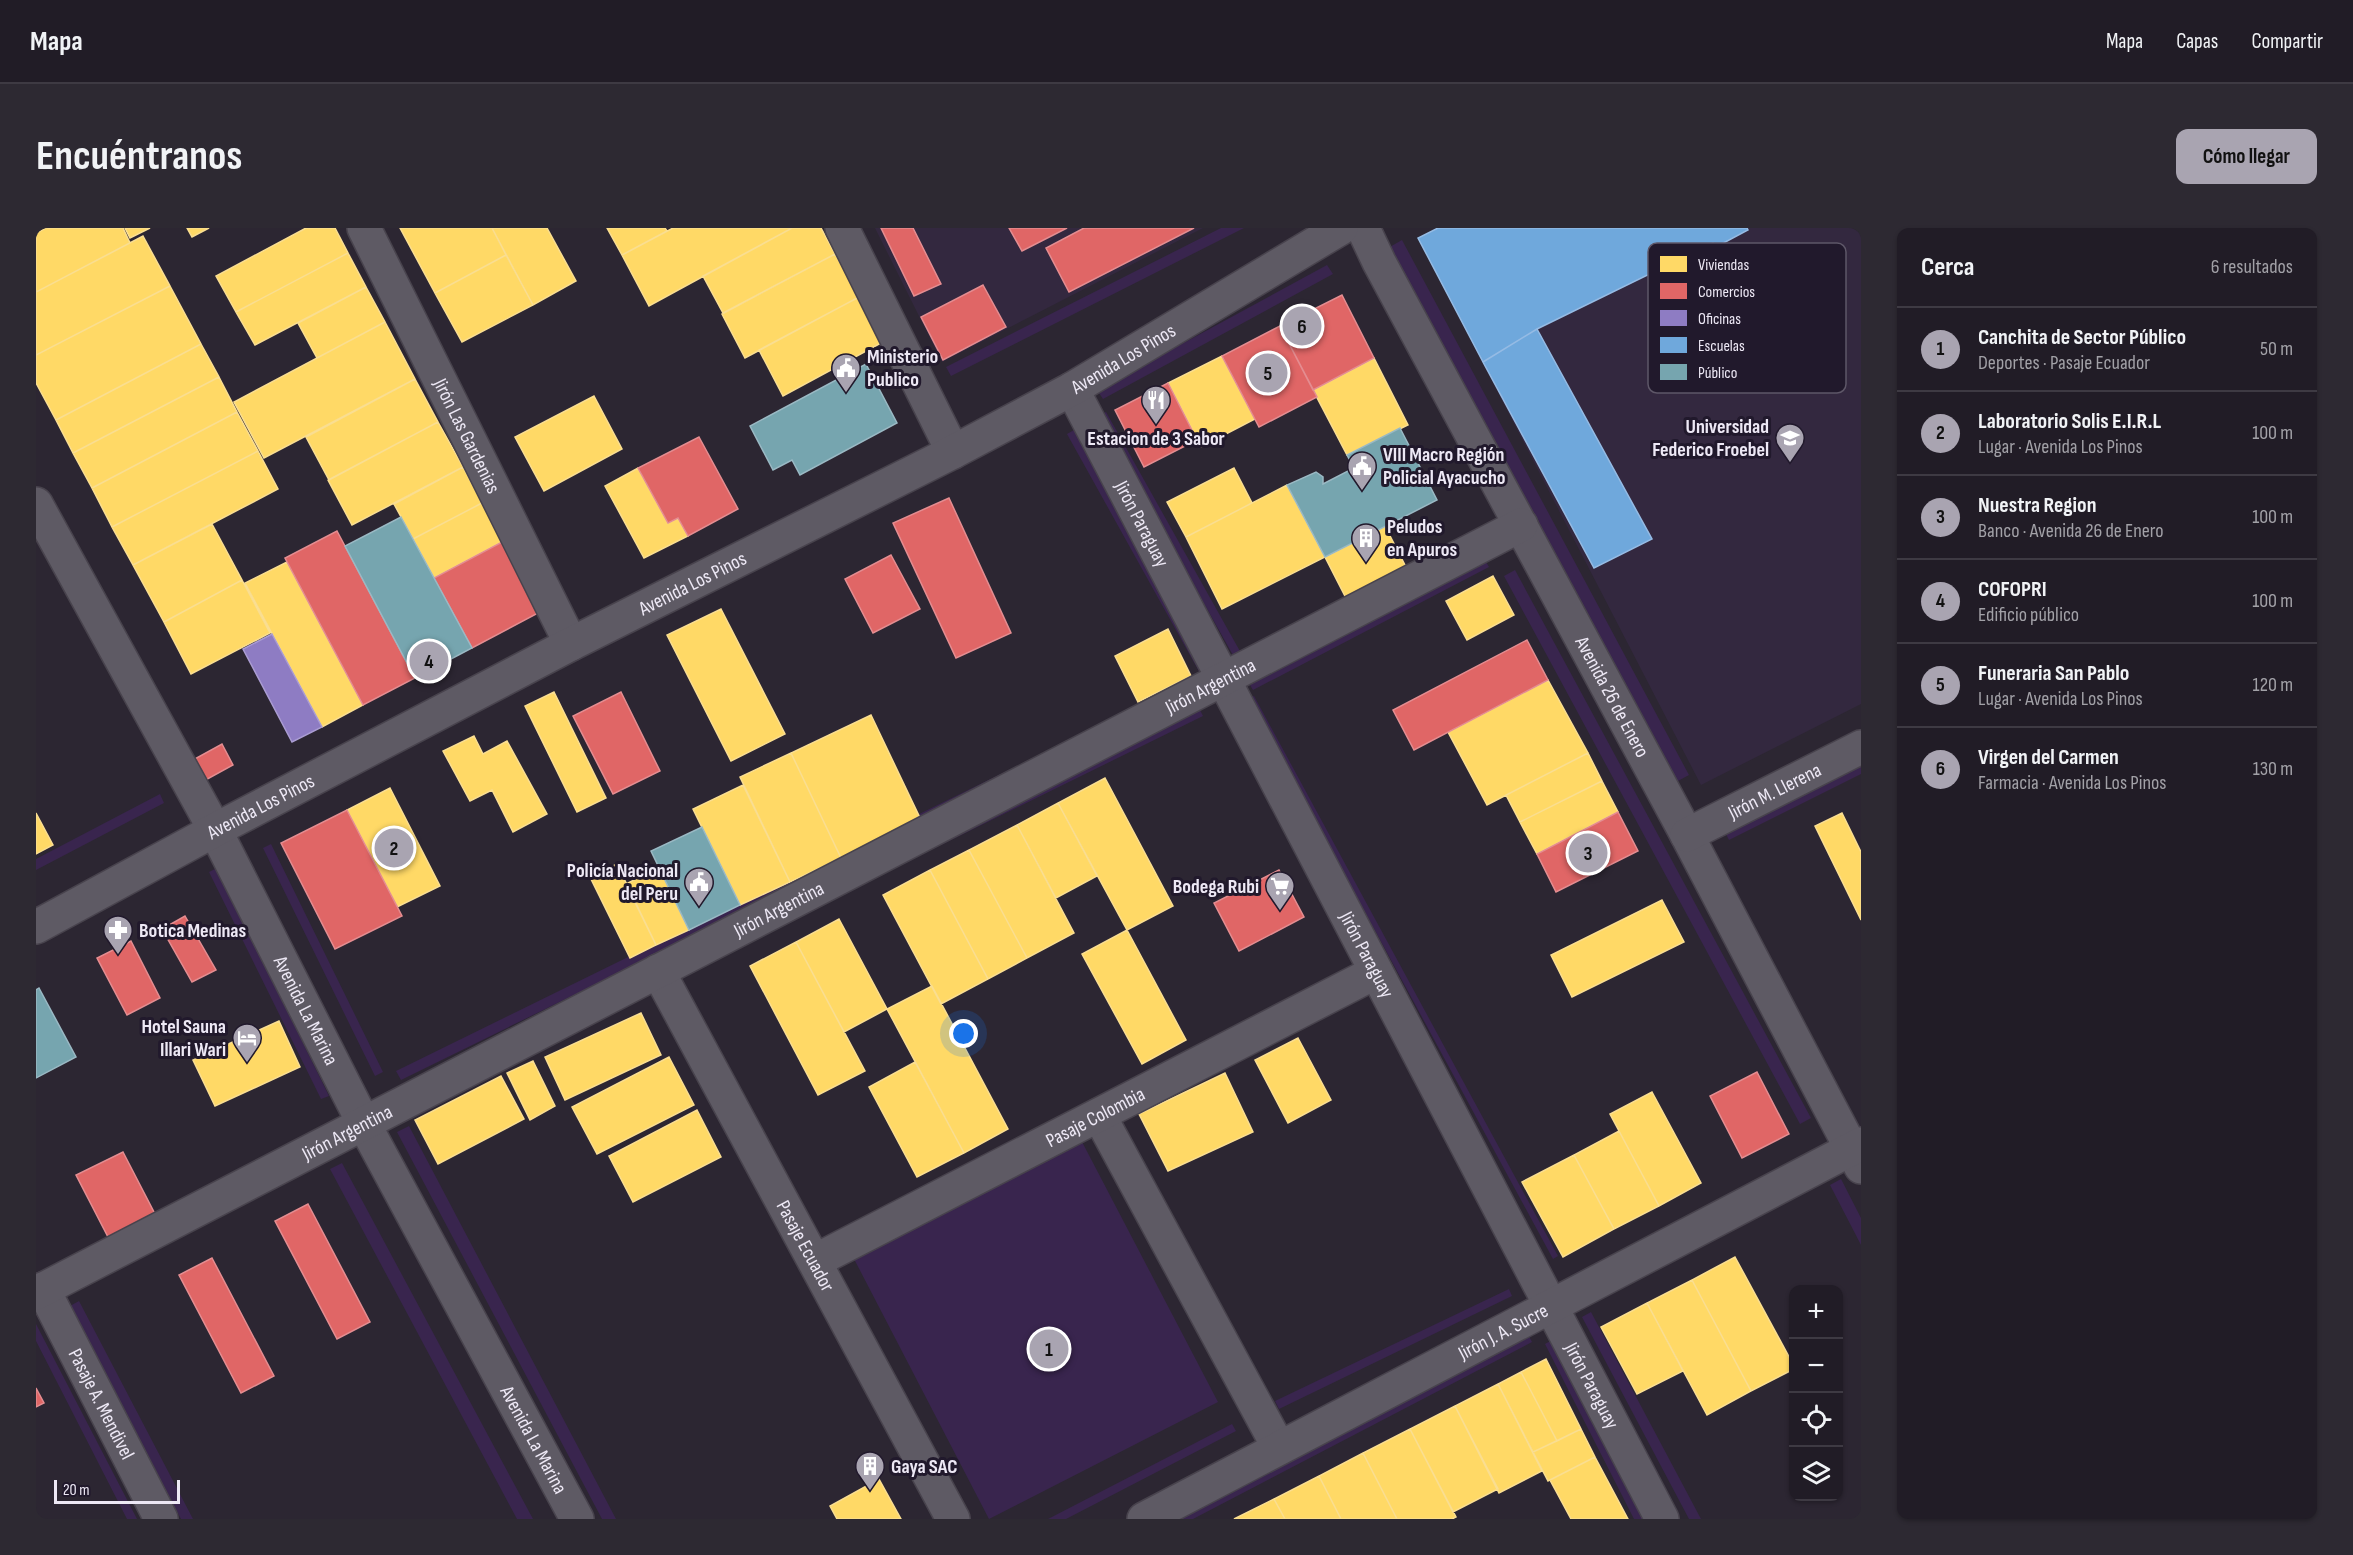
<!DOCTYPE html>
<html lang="es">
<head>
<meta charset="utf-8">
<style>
  body { margin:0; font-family:"Sofia Sans Condensed",sans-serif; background:#2d2932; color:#f1f3f6 }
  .controls { position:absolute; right:18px; bottom:18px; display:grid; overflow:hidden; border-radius:12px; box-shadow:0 2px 4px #0004 }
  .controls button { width:54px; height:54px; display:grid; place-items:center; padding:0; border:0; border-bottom:2px solid #3e3a43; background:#211c26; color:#f1f3f6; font:30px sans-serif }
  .scale { position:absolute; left:18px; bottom:15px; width:126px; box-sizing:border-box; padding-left:6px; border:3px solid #ede8f5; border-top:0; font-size:16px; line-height:21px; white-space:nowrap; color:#ede8f5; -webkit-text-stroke:4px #21192c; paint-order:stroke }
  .you { position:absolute; left:928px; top:806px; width:21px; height:21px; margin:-15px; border:4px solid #fff; border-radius:50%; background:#1a73e8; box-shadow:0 0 0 9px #1a73e833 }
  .badge { display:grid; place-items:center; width:39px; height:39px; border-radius:50%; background:#a9a4b1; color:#111; font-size:20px; font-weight:700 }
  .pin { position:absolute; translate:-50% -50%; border:3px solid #fff; box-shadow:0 2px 6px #0006 }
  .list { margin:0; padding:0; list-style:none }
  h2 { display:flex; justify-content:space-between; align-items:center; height:78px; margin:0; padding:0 24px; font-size:26px }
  h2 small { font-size:20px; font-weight:400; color:#a2a1a7 }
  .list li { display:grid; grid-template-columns:39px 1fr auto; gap:18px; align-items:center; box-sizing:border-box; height:84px; padding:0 24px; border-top:2px solid #3e3a43 }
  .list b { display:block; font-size:22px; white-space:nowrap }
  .list p { margin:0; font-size:20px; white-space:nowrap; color:#a2a1a7 }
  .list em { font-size:20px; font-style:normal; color:#a2a1a7 }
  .icon { flex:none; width:33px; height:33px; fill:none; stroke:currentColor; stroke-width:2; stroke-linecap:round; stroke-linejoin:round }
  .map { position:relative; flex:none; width:1825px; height:1291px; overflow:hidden; border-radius:12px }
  header { display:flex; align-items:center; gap:36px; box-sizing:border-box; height:84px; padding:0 30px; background:#211c26; border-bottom:2px solid #3e3a43 }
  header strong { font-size:28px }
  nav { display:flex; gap:33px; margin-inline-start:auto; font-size:21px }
  .intro { display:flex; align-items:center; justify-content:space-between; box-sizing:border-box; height:144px; padding:0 36px }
  h1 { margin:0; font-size:42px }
  .button { padding:15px 27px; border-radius:12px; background:#a9a4b1; color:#111; font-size:21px; font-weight:700 }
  main { display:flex; gap:36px; padding:0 36px }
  aside { flex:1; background:#211c26; border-radius:12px; box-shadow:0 2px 4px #0004 }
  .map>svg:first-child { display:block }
</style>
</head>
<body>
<header>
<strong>Mapa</strong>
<nav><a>Mapa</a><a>Capas</a><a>Compartir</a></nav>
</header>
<div class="intro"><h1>Encuéntranos</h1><a class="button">Cómo llegar</a></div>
<main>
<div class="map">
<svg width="1825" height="1291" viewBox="0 0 1825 1291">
  <rect width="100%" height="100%" fill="#2c2632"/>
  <path fill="#33283f" d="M839,0H1167L906,134Z
    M1402,0H1825V476L1665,557L1382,10Z"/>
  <path fill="#39254e" d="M1185,0H1208L915,148L910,139Z
    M1366,12L1653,547L1640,554L1352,20Z
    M1291,37L1297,46L1067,171L1061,162Z
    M1070,184L1205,425L1198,429L1063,188Z
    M1038,202L1172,443L1165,447L1031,206Z
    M1450,334L1453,339L1217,462L1214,457Z
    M1479,342L1775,890L1764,896L1468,348Z
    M1158,451L1162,460L365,852L360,843Z
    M1218,468L1522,1028L1517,1031L1213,470Z
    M1164,482L1167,488L657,739L654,732Z
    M1825,531V546L1693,612L1687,600Z
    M124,566L128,575L0,642V631Z
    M235,616L347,844L339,848L227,620Z
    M181,640L293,868L285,871L173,644Z
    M373,898L580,1291H566L361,904Z
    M1044,910L1182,1174L953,1291L816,1027Z
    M306,935L497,1291H481L294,941Z
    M1805,951L1825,990V1017L1794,957Z
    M1473,1061L1476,1068L1243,1181L1239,1173Z
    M43,1073L157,1291H145L34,1078Z
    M1555,1084L1665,1291H1653L1546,1089Z
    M0,1096L101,1291H91L0,1113Z
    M1488,1099L1496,1114L1157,1291H1120Z
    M1516,1112L1607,1291H1598L1509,1116Z
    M1196,1196L1200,1203L1030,1291H1012Z"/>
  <path fill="#ffd966" stroke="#fade91" stroke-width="1.5" d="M10,0H87L94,15L0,64V5Z
    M89,0H114L94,10Z
    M151,0H173L156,9Z
    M270,0H299L312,25L200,84L180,48Z
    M364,0H456L470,27L399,65Z
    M456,0H511L540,53L497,77Z
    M571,0H629L631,3L586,27Z
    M637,0H756L613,78L586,27Z
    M756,0H785L799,26L687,85L667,48Z
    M107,8L134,58L0,127V64Z
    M312,25L330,59L219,117L200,84Z
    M799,26L823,69L709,130L686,86Z
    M470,27L497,77L426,114L399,65Z
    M134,58L165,116L20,192L0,155V127Z
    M330,59L349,94L281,130L262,95Z
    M823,69L847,114L747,168L723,122Z
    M349,94L379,151L228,230L198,174Z
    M165,116L183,149L37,225L20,192Z
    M1186,128L1219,191L1165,219L1132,155Z
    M1338,130L1372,197L1311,227L1277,162Z
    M183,149L201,184L56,260L37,225Z
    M379,151L402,194L293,252L270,209Z
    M558,168L586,221L508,263L479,209Z
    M201,184L222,223L76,299L56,260Z
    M402,194L427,239L316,297L292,252Z
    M222,223L242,261L97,337L76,299Z
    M427,239L446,275L377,311L358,276Z
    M602,240L632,295L642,290L652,308L608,330L569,258Z
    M1198,240L1216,275L1150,309L1131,274Z
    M1251,257L1289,329L1186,381L1150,309Z
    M446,275L466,314L398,350L377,311Z
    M176,296L206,352L128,394L97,337Z
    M1349,298L1372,343L1312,374L1289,329Z
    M251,334L327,477L286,499L209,355Z
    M1457,348L1478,387L1431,412L1410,373Z
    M206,352L234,405L155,446L128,394Z
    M685,381L749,506L695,533L631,407Z
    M1132,401L1155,448L1102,474L1079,428Z
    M1512,452L1552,525L1451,577L1412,504Z
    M518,464L570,570L541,584L489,478Z
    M835,487L885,592L805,630L755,525Z
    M438,508L447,526L471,513L511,586L477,604L456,562L434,573L407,523Z
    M755,525L805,630L754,654L704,549Z
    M1552,525L1566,553L1484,594L1470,567Z
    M1069,550L1137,678L1091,702L1022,575Z
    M1566,553L1582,584L1501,626L1484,594Z
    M707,557L754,654L704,677L657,581Z
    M354,560L404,658L361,679L311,582Z
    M1022,575L1061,648L1020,670L981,597Z
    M0,585L17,617L0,626Z
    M1806,585L1825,624V692L1779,598Z
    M981,597L1038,705L991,730L933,622Z
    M933,622L991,730L952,751L894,642Z
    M581,636L620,717L594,730L554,649Z
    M623,639L653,702L620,717L590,656Z
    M894,642L952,751L905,776L847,667Z
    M1626,672L1648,714L1536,769L1515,727Z
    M803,691L851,781L808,804L760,714Z
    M1091,702L1150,812L1106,836L1046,726Z
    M760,714L829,843L782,867L714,738Z
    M896,758L972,901L928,925L851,781Z
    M605,785L625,827L529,872L509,829Z
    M243,793L264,839L179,878L157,832Z
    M1262,810L1295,872L1252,895L1219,832Z
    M633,829L658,877L561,926L536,879Z
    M497,833L519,878L494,892L471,845Z
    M879,834L928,925L881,949L833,859Z
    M1189,845L1217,904L1132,943L1103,886Z
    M465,848L488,891L402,936L379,892Z
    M1616,864L1665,955L1623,978L1574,886Z
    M661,882L685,929L597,974L573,928Z
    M1583,903L1623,978L1578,1001L1538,927Z
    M1538,927L1578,1001L1527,1029L1486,954Z
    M1699,1029L1758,1138V1141L1715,1163L1656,1052Z
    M1656,1052L1715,1163L1671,1187L1611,1075Z
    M1611,1075L1647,1143L1601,1166L1565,1099Z
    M1510,1131L1545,1201L1521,1213L1485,1144Z
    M1485,1144L1521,1213L1497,1224L1462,1156Z
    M1462,1156L1506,1243L1463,1265L1419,1178Z
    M1419,1178L1462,1261L1417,1284L1374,1201Z
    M1374,1201L1420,1289L1416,1291H1361L1327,1225Z
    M1545,1201L1559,1229L1512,1253L1497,1224Z
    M1327,1225L1361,1291H1305L1283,1248Z
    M1559,1229L1592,1291H1535L1514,1252Z
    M1283,1248L1305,1291H1249L1238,1271Z
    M843,1251L865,1291H801L794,1278Z
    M1238,1271L1249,1291H1198Z"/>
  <path fill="#e06666" stroke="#e48d91" stroke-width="1.5" d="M845,0H877L905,56L878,68Z
    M973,0H1031L986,23Z
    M1048,0H1158L1033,64L1010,20Z
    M947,57L970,99L907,132L885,89Z
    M1306,67L1338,130L1277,162L1244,98Z
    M1244,98L1281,169L1223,199L1186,128Z
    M1132,155L1161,212L1108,239L1079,182Z
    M663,209L702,281L652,308L642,290L632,295L602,240Z
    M913,270L975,405L920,430L857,295Z
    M301,303L379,450L327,477L249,330Z
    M466,314L504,384L436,420L398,350Z
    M855,327L884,381L837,405L809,351Z
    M1491,412L1512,452L1378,522L1357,482Z
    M585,464L624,543L577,566L537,488Z
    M186,516L197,537L166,554L155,533Z
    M311,582L366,688L299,721L245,615Z
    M1582,584L1602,623L1520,664L1501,626Z
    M1243,642L1268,689L1203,723L1178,675Z
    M149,688L180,742L156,754L126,701Z
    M95,713L124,770L91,787L61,730Z
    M1721,844L1753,906L1706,930L1674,868Z
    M87,924L119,986L72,1009L40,947Z
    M272,976L334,1094L301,1111L239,993Z
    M176,1030L238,1148L205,1165L143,1047Z
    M0,1160L8,1175L0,1179Z"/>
  <path fill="#8e7cc3" stroke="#aa9cd2" stroke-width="1.5" d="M236,406L286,499L256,514L207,421Z"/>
  <path fill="#6fa8dc" stroke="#95bbe4" stroke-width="1.5" d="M1402,0H1711L1712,2L1680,19L1677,15L1501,101L1447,134L1382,10Z
    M1501,101L1616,311L1558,340L1447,134Z"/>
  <path fill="#76a5af" stroke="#9ab9c4" stroke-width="1.5" d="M830,136L861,195L764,247L756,232L737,242L714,198Z
    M1364,200L1401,272L1289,329L1251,257L1280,244L1287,249V256L1318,240L1311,227Z
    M365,289L436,420L379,450L309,318Z
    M666,599L704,677L653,702L615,623Z
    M3,760L40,829L0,850V762Z"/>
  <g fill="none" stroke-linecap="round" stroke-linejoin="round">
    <g stroke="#48434d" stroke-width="36">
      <g id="minor">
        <path id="s1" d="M328,0L535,416"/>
        <path d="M806,0L917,224"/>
        <path id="s2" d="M1327,0L1343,34L1651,607L1825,939"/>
        <path id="s3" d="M1036,161L1626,1291"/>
        <path id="s4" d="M0,276L179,602L328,896L541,1291"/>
        <path id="s5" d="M1651,607L1825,519"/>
        <path id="s6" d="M0,699L179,602L535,416L917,224L1036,161L1305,0"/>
        <path id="s7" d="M622,743L917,1291"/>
        <path d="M1063,887L1243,1220"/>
        <path id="s8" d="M779,1033L1340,744"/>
        <path id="s9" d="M7,1061L125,1291"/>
        <path id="s10" d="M0,1065L1485,297"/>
        <path id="s11" d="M1108,1291L1825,916"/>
      </g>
    </g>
    <use href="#minor" stroke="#5e5a64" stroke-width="33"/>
  </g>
  <defs>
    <g id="civic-pin" transform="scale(1.5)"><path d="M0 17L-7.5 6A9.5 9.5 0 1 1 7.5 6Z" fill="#a9a4b1" stroke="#21192c"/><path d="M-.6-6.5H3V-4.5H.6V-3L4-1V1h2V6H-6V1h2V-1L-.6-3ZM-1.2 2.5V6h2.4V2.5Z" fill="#fff"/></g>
    <g id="restaurant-pin" transform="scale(1.5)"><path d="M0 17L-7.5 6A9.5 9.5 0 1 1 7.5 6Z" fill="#a9a4b1" stroke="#21192c"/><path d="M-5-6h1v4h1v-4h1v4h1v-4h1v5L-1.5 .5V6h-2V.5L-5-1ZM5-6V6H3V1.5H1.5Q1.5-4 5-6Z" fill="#fff"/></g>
    <g id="university-pin" transform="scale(1.5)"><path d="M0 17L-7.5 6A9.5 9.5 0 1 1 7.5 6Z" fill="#a9a4b1" stroke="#21192c"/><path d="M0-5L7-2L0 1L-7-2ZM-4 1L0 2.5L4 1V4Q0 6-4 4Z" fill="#fff"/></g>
    <g id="building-pin" transform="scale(1.5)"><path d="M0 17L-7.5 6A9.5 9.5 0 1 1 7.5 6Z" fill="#a9a4b1" stroke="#21192c"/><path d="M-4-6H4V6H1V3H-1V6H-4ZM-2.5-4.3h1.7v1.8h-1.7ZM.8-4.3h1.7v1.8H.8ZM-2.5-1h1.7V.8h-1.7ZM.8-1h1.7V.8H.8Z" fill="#fff"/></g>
    <g id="supermarket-pin" transform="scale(1.5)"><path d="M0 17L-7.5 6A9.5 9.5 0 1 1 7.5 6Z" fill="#a9a4b1" stroke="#21192c"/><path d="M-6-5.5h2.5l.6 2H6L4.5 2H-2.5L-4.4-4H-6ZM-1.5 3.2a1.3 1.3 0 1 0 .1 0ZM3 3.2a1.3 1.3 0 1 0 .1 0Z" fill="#fff"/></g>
    <g id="pharmacy-pin" transform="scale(1.5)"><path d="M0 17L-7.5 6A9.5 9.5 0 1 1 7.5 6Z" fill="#a9a4b1" stroke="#21192c"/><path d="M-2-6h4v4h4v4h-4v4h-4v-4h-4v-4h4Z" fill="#fff"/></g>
    <g id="hotel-pin" transform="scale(1.5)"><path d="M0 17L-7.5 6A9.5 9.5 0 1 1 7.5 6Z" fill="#a9a4b1" stroke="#21192c"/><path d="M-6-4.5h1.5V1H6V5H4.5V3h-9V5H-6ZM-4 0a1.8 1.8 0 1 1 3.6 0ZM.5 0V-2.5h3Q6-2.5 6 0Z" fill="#fff"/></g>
  </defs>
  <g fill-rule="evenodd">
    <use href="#civic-pin" x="810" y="140"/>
    <use href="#restaurant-pin" x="1120" y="172"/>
    <use href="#university-pin" x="1754" y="210"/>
    <use href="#civic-pin" x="1326" y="238"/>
    <use href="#building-pin" x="1330" y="310"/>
    <use href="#civic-pin" x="663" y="654"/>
    <use href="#supermarket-pin" x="1244" y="658"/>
    <use href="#pharmacy-pin" x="82" y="702"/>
    <use href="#hotel-pin" x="211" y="810"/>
    <use href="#building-pin" x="834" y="1238"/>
  </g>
  <g text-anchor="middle" stroke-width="6" stroke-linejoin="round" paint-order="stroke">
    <g font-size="20" font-weight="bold" fill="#ede8f5" stroke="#21192c" text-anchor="start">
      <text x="831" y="135">Ministerio<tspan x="831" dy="23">Publico</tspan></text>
      <text x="1733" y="205" text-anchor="end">Universidad<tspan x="1733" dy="23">Federico Froebel</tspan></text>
      <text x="1120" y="217" text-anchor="middle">Estacion de 3 Sabor</text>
      <text x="1347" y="233">VIII Macro Región<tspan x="1347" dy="23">Policial Ayacucho</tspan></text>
      <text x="1351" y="305">Peludos<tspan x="1351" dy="23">en Apuros</tspan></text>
      <text x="642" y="649" text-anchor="end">Policía Nacional<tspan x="642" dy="23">del Peru</tspan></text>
      <text x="1223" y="665" text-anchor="end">Bodega Rubi</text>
      <text x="103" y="709">Botica Medinas</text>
      <text x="190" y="805" text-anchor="end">Hotel Sauna<tspan x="190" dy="23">Illari Wari</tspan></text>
      <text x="855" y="1245">Gaya SAC</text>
    </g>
    <g font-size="20" fill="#ede8f5" stroke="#21192c">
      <text dy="7" stroke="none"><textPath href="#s6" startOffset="1227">Avenida Los Pinos</textPath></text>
      <text dy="7" stroke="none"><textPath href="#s1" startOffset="232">Jirón Las Gardenias</textPath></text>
      <text dy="7" stroke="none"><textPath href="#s3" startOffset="152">Jirón Paraguay</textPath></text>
      <text dy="7" stroke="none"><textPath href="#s6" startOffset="741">Avenida Los Pinos</textPath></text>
      <text dy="7" stroke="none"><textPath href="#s10" startOffset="1322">Jirón Argentina</textPath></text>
      <text dy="7" stroke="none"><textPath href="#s2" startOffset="531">Avenida 26 de Enero</textPath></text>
      <text dy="7" stroke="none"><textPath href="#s5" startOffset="98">Jirón M. Llerena</textPath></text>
      <text dy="7" stroke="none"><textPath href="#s6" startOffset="255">Avenida Los Pinos</textPath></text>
      <text dy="7" stroke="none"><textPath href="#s10" startOffset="836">Jirón Argentina</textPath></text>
      <text dy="7" stroke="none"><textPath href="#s3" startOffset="638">Jirón Paraguay</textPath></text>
      <text dy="7" stroke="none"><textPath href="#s4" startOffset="574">Avenida La Marina</textPath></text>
      <text dy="7" stroke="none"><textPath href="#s8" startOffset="315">Pasaje Colombia</textPath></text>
      <text dy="7" stroke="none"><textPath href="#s10" startOffset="350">Jirón Argentina</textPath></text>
      <text dy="7" stroke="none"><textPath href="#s7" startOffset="312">Pasaje Ecuador</textPath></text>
      <text dy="7" stroke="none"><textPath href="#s11" startOffset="405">Jirón J. A. Sucre</textPath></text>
      <text dy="7" stroke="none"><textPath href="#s3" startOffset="1124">Jirón Paraguay</textPath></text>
      <text dy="7" stroke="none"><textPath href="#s9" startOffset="129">Pasaje A. Mendivel</textPath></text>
      <text dy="7" stroke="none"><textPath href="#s4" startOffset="1060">Avenida La Marina</textPath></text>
    </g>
  </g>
  <rect x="1612" y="15" width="198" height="150" rx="9" fill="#21192c" stroke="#5e5768" stroke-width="1.5"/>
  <rect x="1624" y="28" width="27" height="16" fill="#ffd966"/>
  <rect x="1624" y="55" width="27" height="16" fill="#e06666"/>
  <rect x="1624" y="82" width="27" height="16" fill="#8e7cc3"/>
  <rect x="1624" y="109" width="27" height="16" fill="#6fa8dc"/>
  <rect x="1624" y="136" width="27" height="16" fill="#76a5af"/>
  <g font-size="16" fill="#ede8f5">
    <text x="1662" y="42">Viviendas</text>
    <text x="1662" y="69">Comercios</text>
    <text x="1662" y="96">Oficinas</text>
    <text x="1662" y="123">Escuelas</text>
    <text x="1662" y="150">Público</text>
  </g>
</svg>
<div class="controls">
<button>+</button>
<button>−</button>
<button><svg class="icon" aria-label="locate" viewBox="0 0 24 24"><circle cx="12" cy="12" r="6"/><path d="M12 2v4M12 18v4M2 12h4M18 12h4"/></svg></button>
<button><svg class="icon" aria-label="layers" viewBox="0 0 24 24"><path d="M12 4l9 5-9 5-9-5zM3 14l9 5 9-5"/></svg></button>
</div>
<div class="scale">20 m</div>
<div class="you"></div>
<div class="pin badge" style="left:1013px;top:1121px">1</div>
<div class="pin badge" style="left:358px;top:620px">2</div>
<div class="pin badge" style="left:1552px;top:625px">3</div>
<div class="pin badge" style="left:393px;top:433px">4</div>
<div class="pin badge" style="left:1232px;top:145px">5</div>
<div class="pin badge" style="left:1266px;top:98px">6</div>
</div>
<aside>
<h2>Cerca<small>6 resultados</small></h2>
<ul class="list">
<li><span class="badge">1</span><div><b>Canchita de Sector Público</b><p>Deportes · Pasaje Ecuador</p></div><em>50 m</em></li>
<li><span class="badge">2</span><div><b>Laboratorio Solis E.I.R.L</b><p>Lugar · Avenida Los Pinos</p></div><em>100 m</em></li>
<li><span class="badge">3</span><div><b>Nuestra Region</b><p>Banco · Avenida 26 de Enero</p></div><em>100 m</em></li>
<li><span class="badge">4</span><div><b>COFOPRI</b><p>Edificio público</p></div><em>100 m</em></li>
<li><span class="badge">5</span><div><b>Funeraria San Pablo</b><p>Lugar · Avenida Los Pinos</p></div><em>120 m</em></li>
<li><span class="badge">6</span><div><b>Virgen del Carmen</b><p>Farmacia · Avenida Los Pinos</p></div><em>130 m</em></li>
</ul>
</aside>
</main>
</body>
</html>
